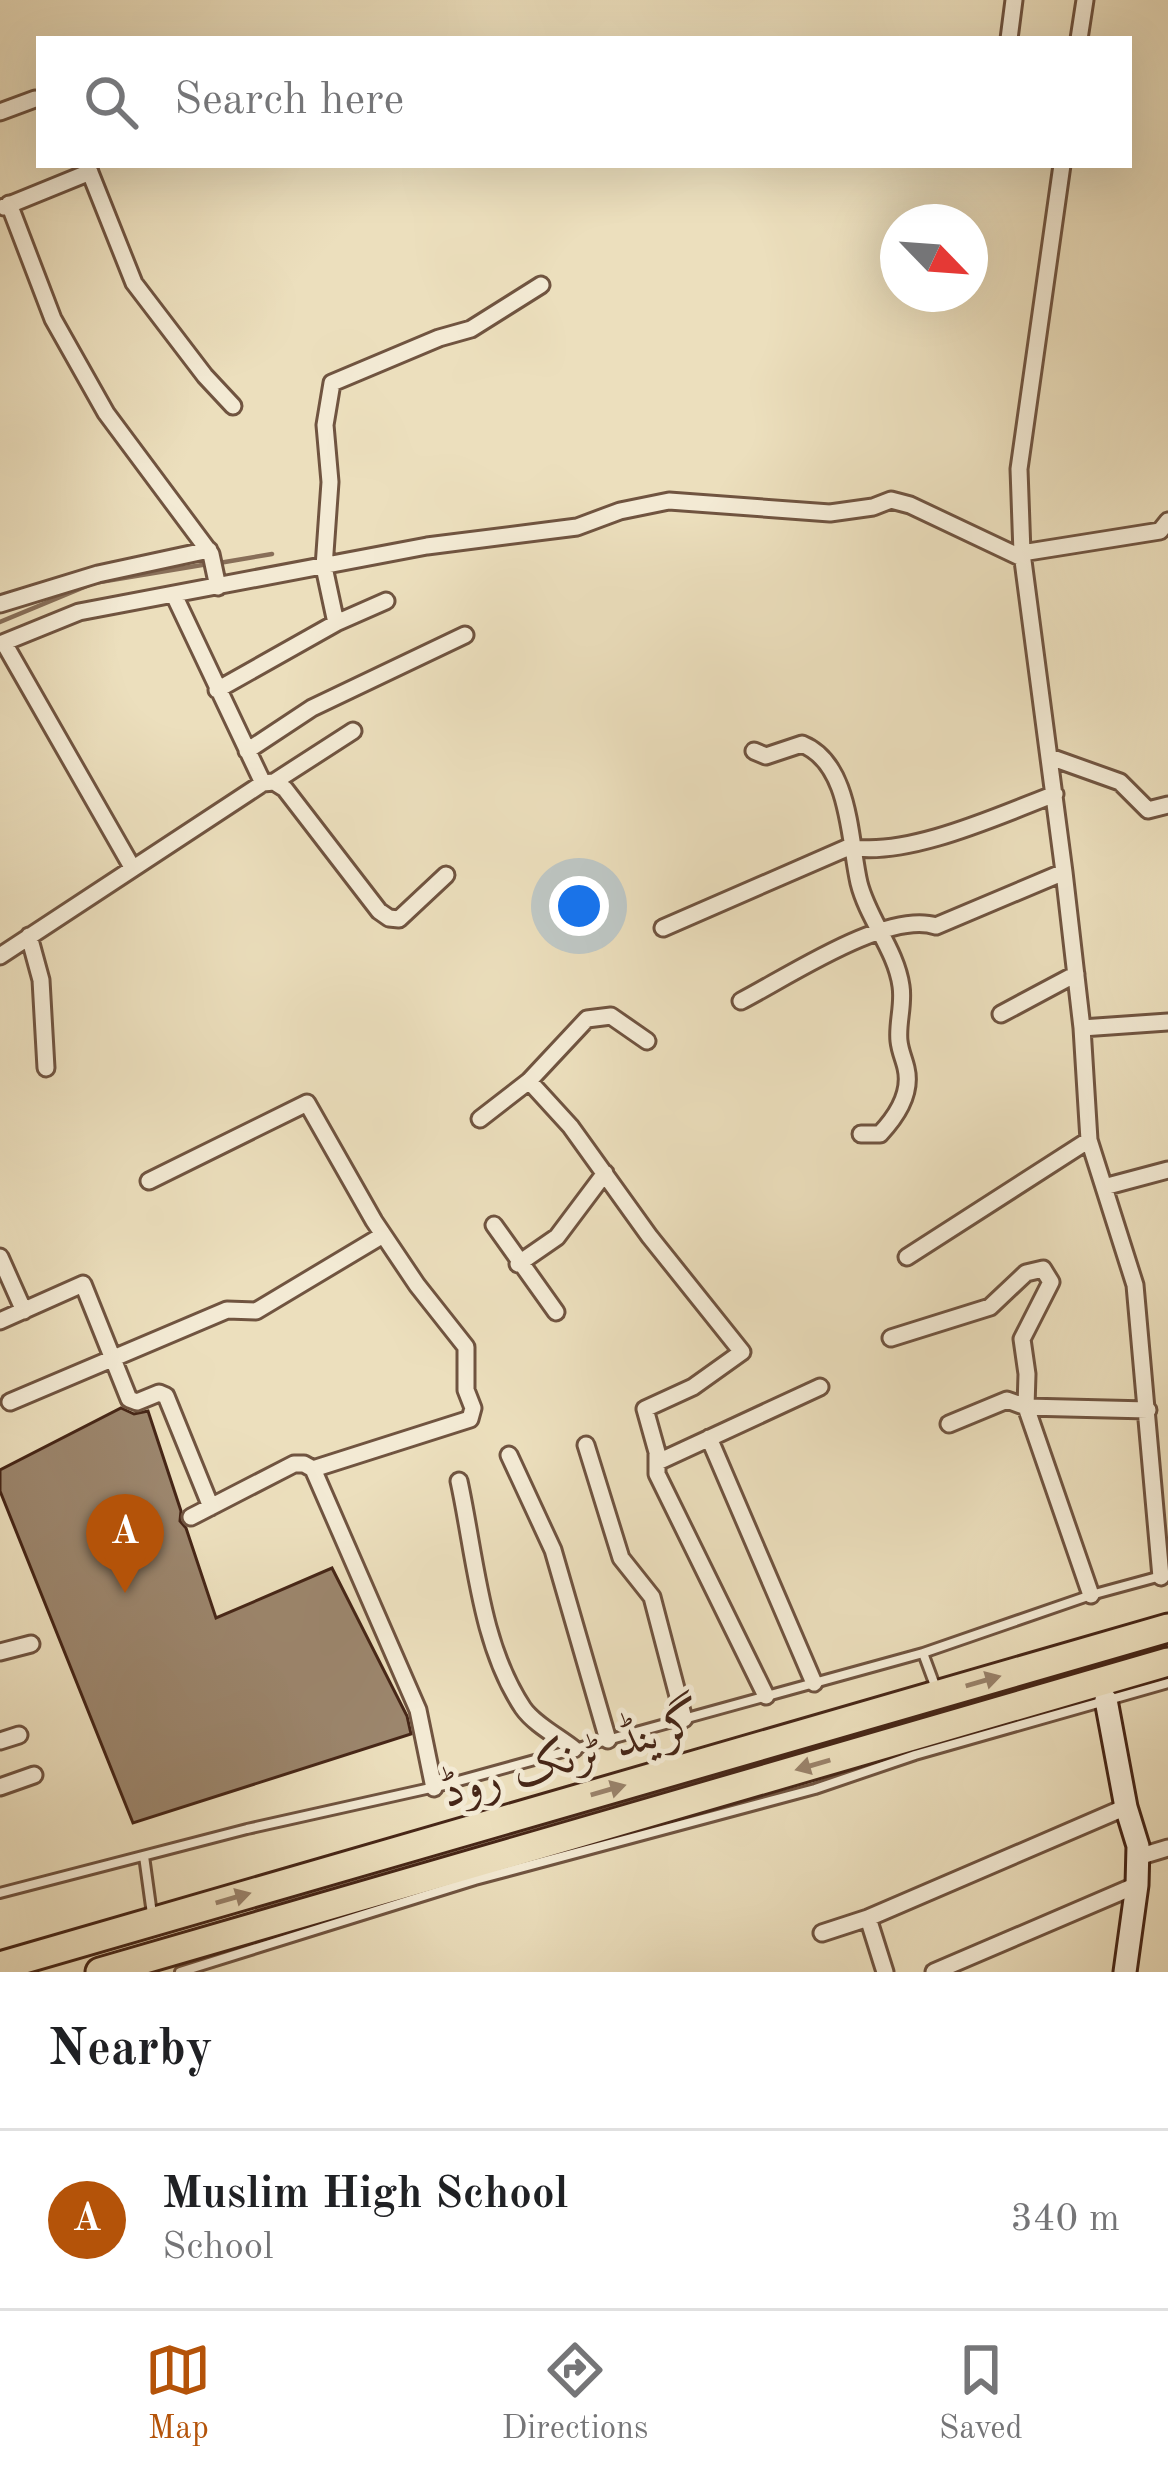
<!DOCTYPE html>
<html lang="en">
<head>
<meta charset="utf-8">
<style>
  body { margin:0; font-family:"Old Standard TT",Amiri,serif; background:#f2f2f2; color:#202124 }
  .compass { position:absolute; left:880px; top:204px; width:108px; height:108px; border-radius:50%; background:#fff; box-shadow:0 12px 48px #0002; rotate:115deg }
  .you { position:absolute; left:579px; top:906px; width:42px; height:42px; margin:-30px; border:9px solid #fff; border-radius:50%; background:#1a73e8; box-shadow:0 0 0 18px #1a73e833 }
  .badge { display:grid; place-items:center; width:78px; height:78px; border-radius:50%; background:#b45309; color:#fff; font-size:39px; font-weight:700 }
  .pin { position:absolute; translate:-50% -99px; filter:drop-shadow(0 3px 6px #0008) }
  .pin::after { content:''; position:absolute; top:63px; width:42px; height:36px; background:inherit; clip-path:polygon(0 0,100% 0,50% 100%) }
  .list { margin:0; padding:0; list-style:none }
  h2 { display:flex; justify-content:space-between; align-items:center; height:156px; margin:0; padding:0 48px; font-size:51px }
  h2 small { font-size:39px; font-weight:400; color:#757577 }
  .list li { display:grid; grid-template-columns:78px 1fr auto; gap:36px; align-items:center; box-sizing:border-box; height:180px; padding:0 48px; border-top:3px solid #e0e0e0 }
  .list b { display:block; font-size:45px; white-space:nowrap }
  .list p { margin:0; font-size:39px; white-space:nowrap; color:#757577 }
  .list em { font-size:39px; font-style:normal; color:#757577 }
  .icon { flex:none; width:66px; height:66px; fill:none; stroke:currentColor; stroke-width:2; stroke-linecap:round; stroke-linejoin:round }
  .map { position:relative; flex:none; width:1168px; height:1972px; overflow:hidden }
  .search { position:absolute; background:#fff; box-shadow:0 12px 48px #0002; left:36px; right:36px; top:36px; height:132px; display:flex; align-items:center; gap:30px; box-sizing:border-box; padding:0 42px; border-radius:0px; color:#757577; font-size:45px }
  .sheet { height:336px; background:#fff }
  nav { display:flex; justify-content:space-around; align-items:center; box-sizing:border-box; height:168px; border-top:3px solid #e0e0e0; background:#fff; font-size:33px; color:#757577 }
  nav a { display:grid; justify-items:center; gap:6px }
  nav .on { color:#b45309 }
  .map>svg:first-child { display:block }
</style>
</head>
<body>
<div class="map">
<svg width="1168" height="1972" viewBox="0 0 1168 1972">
  <rect width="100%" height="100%" fill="#ecdfbd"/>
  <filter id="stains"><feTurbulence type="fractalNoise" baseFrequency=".00167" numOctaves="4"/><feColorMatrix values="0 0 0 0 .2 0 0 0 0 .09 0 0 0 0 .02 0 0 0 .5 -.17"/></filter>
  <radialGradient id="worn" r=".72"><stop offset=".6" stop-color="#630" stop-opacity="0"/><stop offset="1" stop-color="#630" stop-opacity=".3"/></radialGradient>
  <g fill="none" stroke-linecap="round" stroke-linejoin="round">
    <path stroke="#886f59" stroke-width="4.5" d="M219,563L272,554
      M0,622L94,583L208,564"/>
  </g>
  <path fill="#9c866d" stroke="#462617" stroke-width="3" d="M121,1408L134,1414L148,1411L181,1511L180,1521L186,1528L216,1618L332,1568L407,1716L411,1734L133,1823L0,1491V1470Z"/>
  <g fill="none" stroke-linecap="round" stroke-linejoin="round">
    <g stroke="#705440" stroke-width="14">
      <path id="lane" d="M923,1653L937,1691
        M144,1856L152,1914
        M0,1893L247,1829L444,1785L923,1653L1091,1595L1161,1576
        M180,1972L475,1880L815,1789L915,1755L1168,1683"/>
    </g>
    <g stroke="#705440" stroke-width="21">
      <path id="street" d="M1009,39L1014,0
        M1079,39L1085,0
        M0,112L35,99
        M87,165L134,283L205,376L233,406
        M1062,165L1019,469L1022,553L1064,872L1082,1028L1089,1140L1135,1285L1161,1577
        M9,204L53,319L106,413L211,554L218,587
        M4,207L90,172
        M1022,553L1160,531L1168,521
        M174,595L263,783
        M0,604L98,574L209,550
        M336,623L324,567L330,482L325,425L332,383L439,338L471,329L541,285
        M4,643L132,867
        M0,644L79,612L427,546L577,527L620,511L669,501L830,513L873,507L891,500L910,505L1022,558
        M217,690L336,623L386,601
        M247,751L312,708L465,635
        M754,751L766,756L802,744C851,764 849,840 859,883C868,919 896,950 901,986C904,1005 897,1023 899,1041C900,1051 904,1059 906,1068C912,1093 896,1117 880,1134H861
        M1050,757L1120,782L1148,810L1168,805
        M274,782L285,789L379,911L389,918L399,919L446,875
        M663,928L849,847C907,858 1000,815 1055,794
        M29,936L41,980L46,1068
        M0,956L263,783L274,782L353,731
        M741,1001C786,978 887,910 936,926L1064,872
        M1001,1014L1076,974
        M1082,1028L1168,1022
        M529,1081L571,1127L650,1237L742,1352L693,1387L645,1409L657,1452V1474L766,1696
        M480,1119L529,1081L587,1019L611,1016L647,1041
        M149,1181L307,1103L374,1221L417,1285L466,1347V1390L473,1408L470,1419L313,1469
        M1104,1187L1168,1170
        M494,1225L556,1312
        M0,1257L24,1311
        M907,1257L1089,1140
        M518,1264L557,1237L605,1173
        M0,1321L83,1284L129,1399L137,1402L159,1393L166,1396L211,1507
        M891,1338L990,1307L1026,1273L1043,1269L1051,1282L1022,1339L1027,1374L1026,1407L1148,1410
        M10,1402L227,1310L256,1311L383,1235
        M949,1424L1007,1400L1026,1407L1091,1595
        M709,1438L814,1683
        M586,1445L621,1558L652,1597L684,1719
        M509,1455L553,1550L608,1740
        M658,1462L820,1387
        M459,1481C475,1554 480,1644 523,1708C534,1724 559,1737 574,1749
        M191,1517L294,1464H304L313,1469L418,1710L434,1788
        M0,1652L31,1644
        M0,1741L19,1735
        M0,1787L34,1775
        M1138,1857L1168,1848
        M868,1918L885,1972
        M822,1933L868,1918L1126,1807
        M934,1972L1137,1885"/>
    </g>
    <g stroke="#462617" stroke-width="27">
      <path id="secondary" d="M1106,1700L1126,1807L1138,1846L1137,1885L1125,1972"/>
    </g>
    <g stroke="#462617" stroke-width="33">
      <path id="highway" d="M0,1966L1168,1628
        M100,1972L1168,1662"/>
    </g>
    <use href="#lane" stroke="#f3ead4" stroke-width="8"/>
    <use href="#street" stroke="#f3ead4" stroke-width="15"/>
    <use href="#secondary" stroke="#f3ead4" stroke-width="21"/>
    <use href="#highway" stroke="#ecdfbd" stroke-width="27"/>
  </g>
  <defs><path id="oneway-solid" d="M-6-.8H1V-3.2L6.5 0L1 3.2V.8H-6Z" transform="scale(3)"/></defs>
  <g fill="#99826a">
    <use href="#oneway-solid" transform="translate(983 1681) rotate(-16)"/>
    <use href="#oneway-solid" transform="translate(813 1765) rotate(164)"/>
    <use href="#oneway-solid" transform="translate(608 1790) rotate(-16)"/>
    <use href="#oneway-solid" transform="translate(233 1898) rotate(-16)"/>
  </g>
  <g text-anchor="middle" stroke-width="10" stroke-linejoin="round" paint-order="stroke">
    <g font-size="48" fill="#462617" stroke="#f3ead4">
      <text transform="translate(571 1754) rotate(-16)" y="17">گرینڈ ٹرنک روڈ</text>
    </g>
  </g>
  <rect width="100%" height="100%" filter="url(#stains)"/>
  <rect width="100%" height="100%" fill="url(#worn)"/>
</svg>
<svg class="compass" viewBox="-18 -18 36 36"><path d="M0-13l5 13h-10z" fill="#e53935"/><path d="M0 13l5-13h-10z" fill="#757577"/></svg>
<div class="you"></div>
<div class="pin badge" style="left:125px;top:1593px">A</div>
<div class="search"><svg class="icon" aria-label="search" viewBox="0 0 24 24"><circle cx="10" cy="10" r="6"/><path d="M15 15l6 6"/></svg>Search here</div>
</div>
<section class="sheet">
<h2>Nearby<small></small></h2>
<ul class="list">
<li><span class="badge">A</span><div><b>Muslim High School</b><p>School</p></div><em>340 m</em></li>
</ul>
</section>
<nav>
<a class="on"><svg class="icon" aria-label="map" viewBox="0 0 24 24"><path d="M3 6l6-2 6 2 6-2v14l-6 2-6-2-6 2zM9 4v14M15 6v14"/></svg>Map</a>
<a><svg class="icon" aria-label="directions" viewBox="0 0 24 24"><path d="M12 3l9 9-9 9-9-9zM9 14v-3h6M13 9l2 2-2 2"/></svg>Directions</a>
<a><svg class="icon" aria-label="saved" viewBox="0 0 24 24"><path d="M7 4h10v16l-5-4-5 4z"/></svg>Saved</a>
</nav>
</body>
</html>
